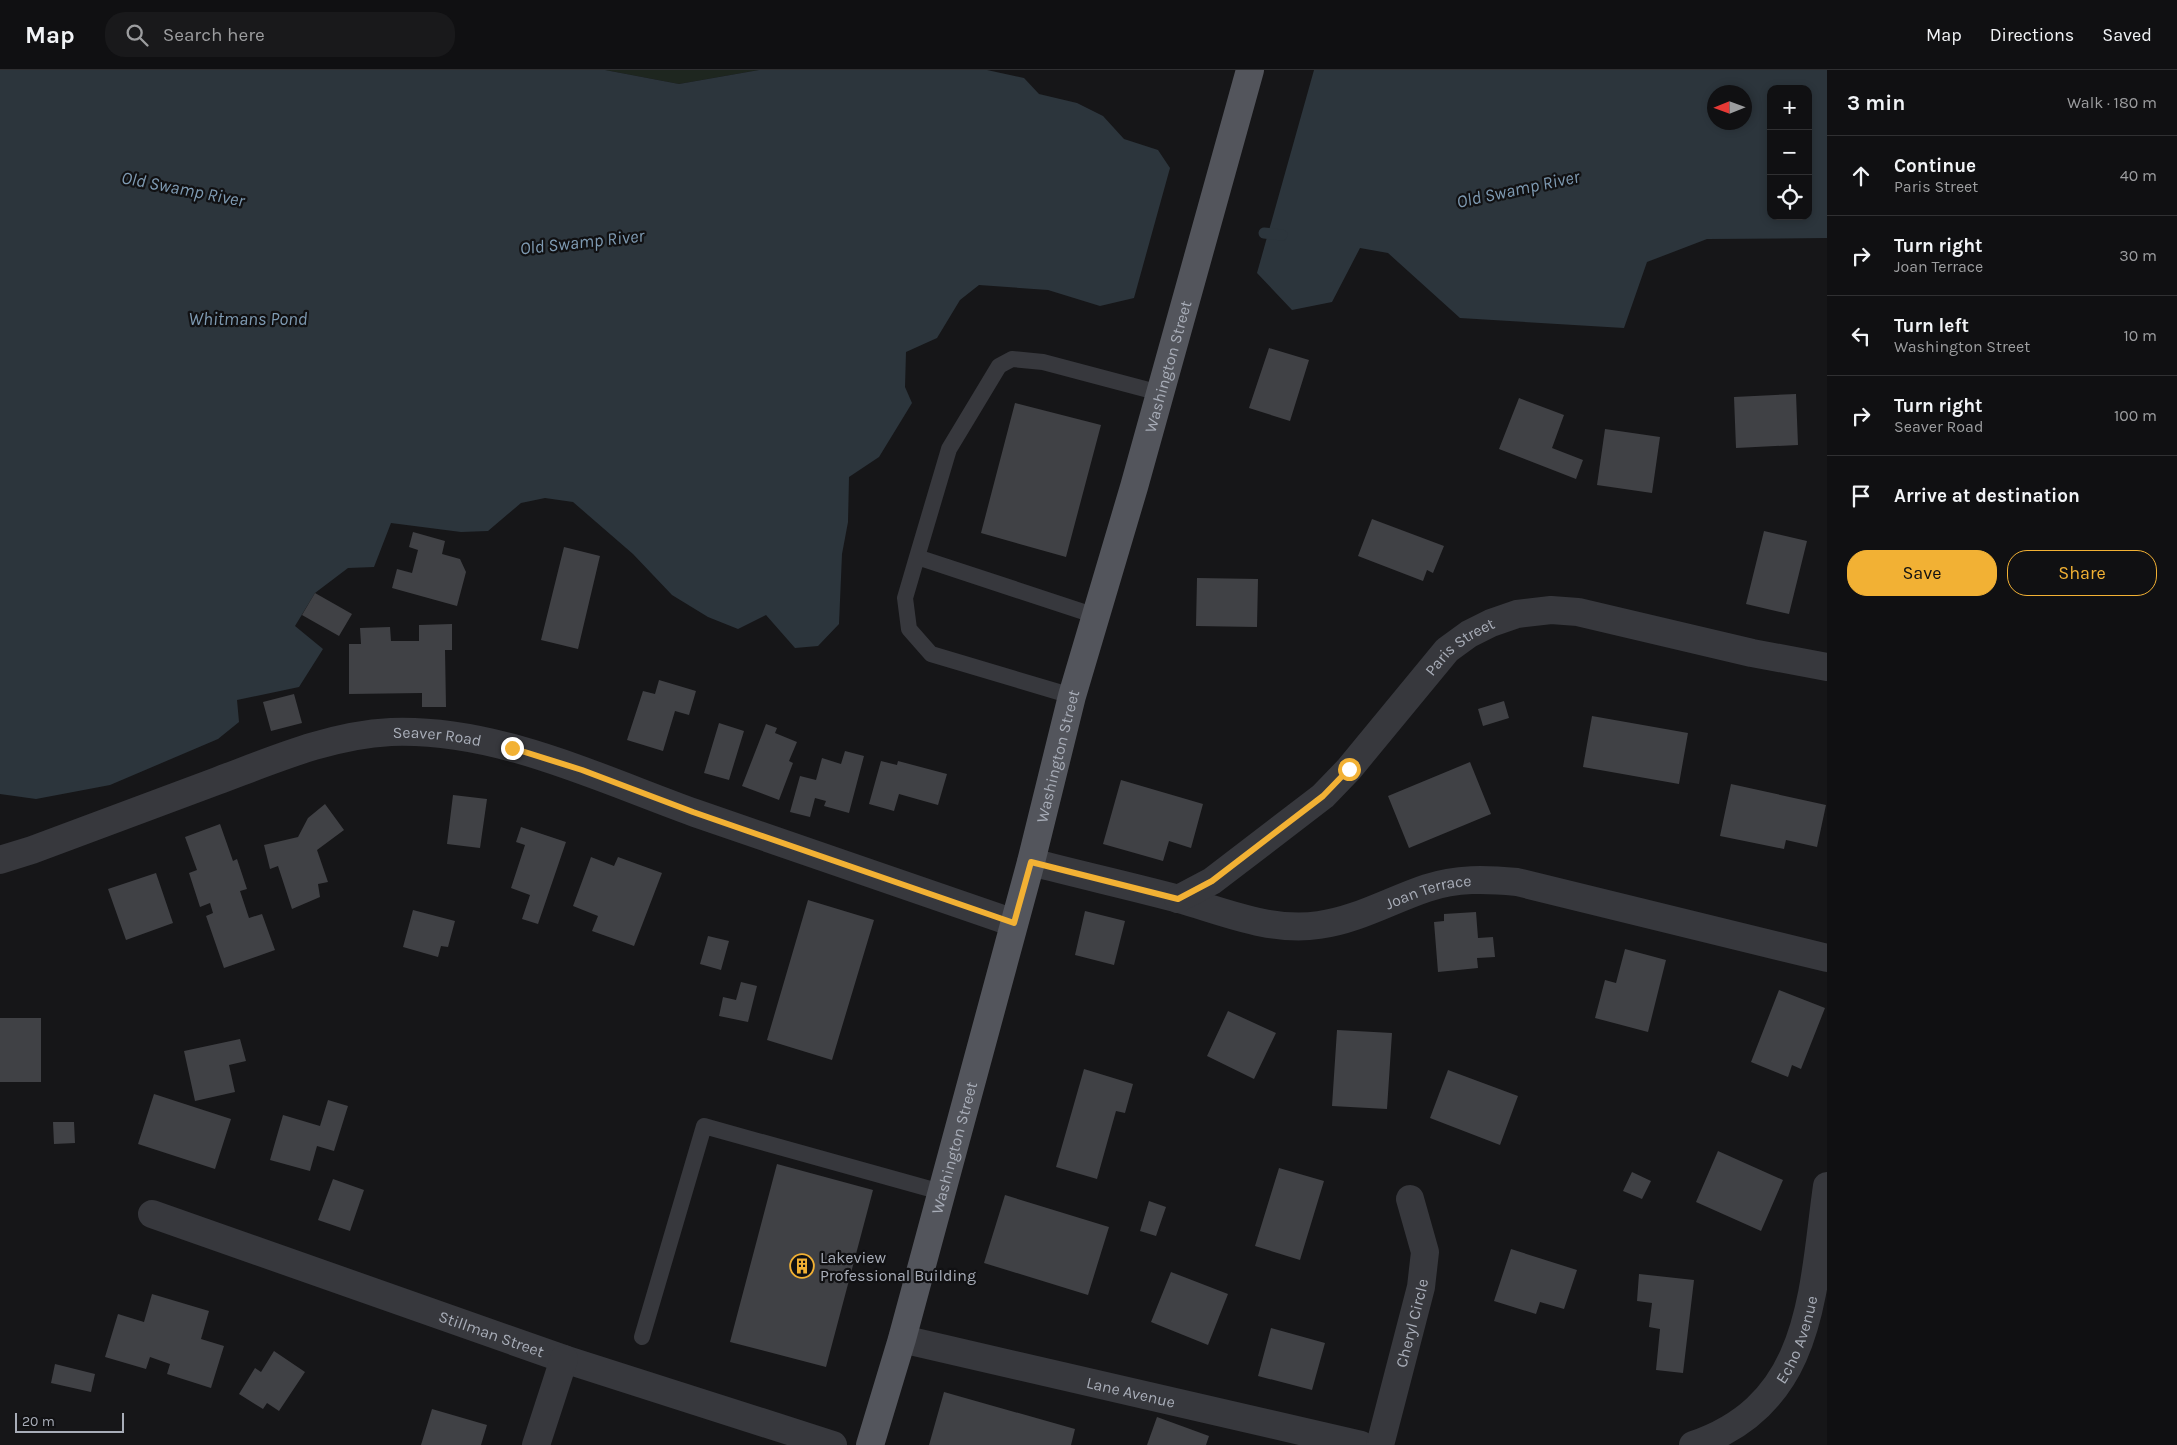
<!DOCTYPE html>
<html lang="en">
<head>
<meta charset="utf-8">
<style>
  body { margin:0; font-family:Karla,sans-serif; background:#19191b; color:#f1f3f6 }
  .controls { position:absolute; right:15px; top:15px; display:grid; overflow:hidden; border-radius:10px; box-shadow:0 2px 8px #0003 }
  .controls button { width:45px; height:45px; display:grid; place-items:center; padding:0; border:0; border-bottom:1px solid #303032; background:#101012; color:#f1f3f6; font:25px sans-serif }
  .compass { position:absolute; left:1707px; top:15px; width:45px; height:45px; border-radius:50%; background:#101012; box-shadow:0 2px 8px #0003; rotate:269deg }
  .scale { position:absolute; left:15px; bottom:12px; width:109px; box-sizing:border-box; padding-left:5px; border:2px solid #a8adb8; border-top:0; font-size:14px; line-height:18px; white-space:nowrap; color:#a8adb8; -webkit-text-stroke:4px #111113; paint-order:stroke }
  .stop { position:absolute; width:15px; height:15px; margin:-11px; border:4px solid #f2b134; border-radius:50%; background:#fff }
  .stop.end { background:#f2b134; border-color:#fff; box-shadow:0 1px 5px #0008 }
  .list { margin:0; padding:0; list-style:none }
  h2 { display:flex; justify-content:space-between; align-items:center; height:65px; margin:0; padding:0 20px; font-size:21px }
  h2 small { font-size:16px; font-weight:400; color:#9c9d9f }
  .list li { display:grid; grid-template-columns:32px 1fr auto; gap:15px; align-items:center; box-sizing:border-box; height:80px; padding:0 20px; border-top:1px solid #303032 }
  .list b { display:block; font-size:19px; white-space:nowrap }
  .list p { margin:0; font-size:16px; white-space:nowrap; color:#9c9d9f }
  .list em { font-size:16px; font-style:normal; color:#9c9d9f }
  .actions { display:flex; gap:10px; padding:15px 20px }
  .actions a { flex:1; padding:11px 0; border:1px solid #f2b134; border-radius:20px; text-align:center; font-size:18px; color:#f2b134 }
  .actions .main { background:#f2b134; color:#111 }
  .icon { flex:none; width:28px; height:28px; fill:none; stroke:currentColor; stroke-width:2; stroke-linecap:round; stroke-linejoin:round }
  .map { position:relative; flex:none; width:1827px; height:1375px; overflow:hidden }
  header { display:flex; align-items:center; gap:30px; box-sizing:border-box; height:70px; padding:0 25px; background:#101012; border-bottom:1px solid #303032 }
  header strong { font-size:24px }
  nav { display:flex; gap:28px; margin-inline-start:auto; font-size:18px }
  .search { width:350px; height:45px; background:#19191b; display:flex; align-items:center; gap:12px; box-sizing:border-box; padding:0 18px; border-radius:20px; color:#9c9d9f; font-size:19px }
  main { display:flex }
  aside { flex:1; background:#101012 }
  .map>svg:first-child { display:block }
</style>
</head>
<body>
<header>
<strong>Map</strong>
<div class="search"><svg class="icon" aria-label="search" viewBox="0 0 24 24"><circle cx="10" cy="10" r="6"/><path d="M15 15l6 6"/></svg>Search here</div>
<nav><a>Map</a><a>Directions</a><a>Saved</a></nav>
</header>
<main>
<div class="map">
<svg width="1827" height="1375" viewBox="0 0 1827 1375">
  <rect width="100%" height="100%" fill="#161618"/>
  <path fill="#1e261f" d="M605,0H759L679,14Z"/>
  <path fill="#2c353c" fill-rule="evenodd" d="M0,0H605L679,14L759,0H987L1024,8L1039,24L1077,33L1103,46L1124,69L1158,80L1170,98L1134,228L1100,236L1048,220L979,215L960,230L937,268L906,282L905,317L912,333L879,387L849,407L848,452L842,484L839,554L818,576L795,578L766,545L738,559L708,547L672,525L633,484L573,432L545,428L521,433L488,461L461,462L391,453L374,497L348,498L315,523L295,556L323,579L299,617L237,630L239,652L218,669L110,715L36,729L0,724Z
    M1314,0H1827V168L1707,169L1647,192L1624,258L1460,248L1388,183L1360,178L1332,232L1292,240L1257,203ZM1771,19H1808V146H1771ZM1714,22H1744V52H1714Z"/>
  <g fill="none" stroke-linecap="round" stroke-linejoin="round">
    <path stroke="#2c353c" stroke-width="11" d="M1264,163L1282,165"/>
  </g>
  <path fill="#404145" d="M1269,278L1309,290L1290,351L1249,338Z
    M1796,324L1798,375L1736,378L1734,327Z
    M1519,328L1564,345L1552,378L1583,390L1576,409L1499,379Z
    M1015,333L1101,355L1066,487L981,463Z
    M1605,359L1660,367L1652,423L1597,415Z
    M1372,449L1444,476L1433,503L1427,500L1423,511L1358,486Z
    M1764,461L1807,471L1789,544L1746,534Z
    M413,462L445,471L442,484L460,489L466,502L457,536L392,518L397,499L412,503L418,480L409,477Z
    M564,477L600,486L578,579L541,570Z
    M1197,508L1258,509L1257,557L1196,556Z
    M315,523L352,544L339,566L302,545Z
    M452,554V580H445L446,637H422V623L349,624V574H361L360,558L390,557L391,571H419V555Z
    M659,610L696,621L689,645L675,641L663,681L627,670L643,621L655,624Z
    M294,624L302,653L271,661L263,632Z
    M1504,631L1509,648L1483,656L1478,639Z
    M1592,646L1688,663L1679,714L1583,697Z
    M719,653L744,661L729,710L704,703Z
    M766,654L777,658L775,663L797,672L789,691L793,693L779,730L742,716Z
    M845,681L864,686L849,743L824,736L826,731L815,728L810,747L790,742L800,706L816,710L822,688L841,694Z
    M881,691L897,695L898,691L947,704L938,735L899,724L894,741L869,734Z
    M1470,692L1491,744L1409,778L1388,726Z
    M1121,710L1203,734L1191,778L1169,771L1163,791L1103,774Z
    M1731,714L1826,735L1817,777L1786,770L1784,779L1720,766Z
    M453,725L487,729L480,778L447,774Z
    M325,734L344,760L317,780L328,812L318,814L320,827L292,839L278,796L270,799L264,775L298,767L308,748Z
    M220,754L233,791L237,789L247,819L240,821L249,848L262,844L275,880L224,898L206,846L213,843L210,833L200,837L189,803L197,800L185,767Z
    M521,757L566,772L538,854L522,849L530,825L511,818L525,775L516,772Z
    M591,787L614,796L618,787L662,803L634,876L592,861L598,846L573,836Z
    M156,803L173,853L126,870L108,819Z
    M808,830L874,850L832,990L767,970Z
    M413,840L455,851L448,877L441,876L438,887L403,877Z
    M1085,841L1125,851L1114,895L1075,885Z
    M1476,842L1478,868L1493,867L1495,887L1477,888L1478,898L1438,902L1434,852L1444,851V844Z
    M708,866L729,871L721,900L700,894Z
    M1625,879L1666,890L1648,962L1595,948L1605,910L1616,913Z
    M741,912L757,916L748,952L719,946L723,927L736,930Z
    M1779,920L1825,938L1801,999L1792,995L1788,1007L1751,992Z
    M1228,941L1276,963L1254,1009L1207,986Z
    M0,948H41V1012H0Z
    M1337,960L1392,963L1387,1039L1332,1036Z
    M240,969L246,991L229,995L235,1022L195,1031L184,981Z
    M1084,999L1133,1014L1125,1043L1116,1041L1097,1109L1056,1097Z
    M1448,1000L1518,1026L1500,1075L1430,1048Z
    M154,1024L231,1049L215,1099L138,1074Z
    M328,1030L348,1036L334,1081L317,1076L310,1101L270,1090L283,1045L320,1056Z
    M53,1052H74L75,1073L54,1074Z
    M1718,1081L1783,1110L1761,1161L1696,1132Z
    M777,1094L873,1120L826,1297L730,1272Z
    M1279,1098L1324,1111L1300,1190L1255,1176Z
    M1632,1102L1651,1111L1642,1129L1623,1121Z
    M333,1109L364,1120L350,1161L318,1150Z
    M1005,1125L1109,1157L1088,1225L984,1193Z
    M1149,1131L1166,1137L1156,1166L1140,1161Z
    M1511,1179L1577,1200L1564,1239L1540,1232L1536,1244L1494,1231Z
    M1171,1202L1228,1224L1208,1275L1151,1252Z
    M1639,1204L1694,1210L1683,1303L1656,1300L1660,1259L1649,1257L1652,1233L1637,1231Z
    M152,1224L209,1241L201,1269L224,1276L211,1318L167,1304L170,1294L150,1287L146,1299L105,1287L118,1244L144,1252Z
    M1271,1258L1325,1273L1312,1320L1258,1306Z
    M274,1281L305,1302L279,1341L267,1333L263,1339L239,1324L255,1298L261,1302Z
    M55,1294L95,1304L91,1322L51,1313Z
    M944,1322L1075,1359L1071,1375H929Z
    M432,1339L487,1355L481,1375H421Z
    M1157,1347L1209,1366L1206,1375H1147Z"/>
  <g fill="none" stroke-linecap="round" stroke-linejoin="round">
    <path stroke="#37383d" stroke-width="16" d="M917,487L949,379L999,296L1012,289L1043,292L1160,323
      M1072,626L931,584L909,559L905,528L917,487L1096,546
      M642,1267L704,1056L941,1122"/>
    <g stroke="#37383d" stroke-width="28">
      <path id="s1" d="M0,790L32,780C93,757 155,734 217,711C273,690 330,665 391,662C496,658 598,708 695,743C801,780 908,816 1014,853"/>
      <path id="s2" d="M1031,792C1081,805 1130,816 1179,829C1225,842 1270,862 1319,855C1357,850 1391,830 1427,818C1457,808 1486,809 1517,812L1827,888"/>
      <path id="s3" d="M1178,829L1212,811L1323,726L1349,699L1447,580L1469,564L1491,553L1517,544L1551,540L1578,542L1752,583L1827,597"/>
      <path id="s4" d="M152,1144L564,1289L833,1375"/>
      <path id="s5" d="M902,1269L1361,1375"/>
      <path d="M536,1375L564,1289"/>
      <path id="s6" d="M1380,1375L1421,1217L1425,1182L1410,1129"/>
      <path id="s7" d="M1693,1375C1814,1334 1812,1222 1827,1116"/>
    </g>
    <path stroke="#53555c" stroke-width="28" id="s8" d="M870,1375L902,1269L1031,792L1072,626L1134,417L1250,0"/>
  </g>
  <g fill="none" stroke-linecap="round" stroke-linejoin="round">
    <path stroke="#f2b134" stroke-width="6" d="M512,678L582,700L693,742L1014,853L1031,792L1178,829L1212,811L1323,726L1349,699"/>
  </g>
  <defs>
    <g id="building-ring" transform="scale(1.25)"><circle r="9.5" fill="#111113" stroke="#f2b134" stroke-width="1.5"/><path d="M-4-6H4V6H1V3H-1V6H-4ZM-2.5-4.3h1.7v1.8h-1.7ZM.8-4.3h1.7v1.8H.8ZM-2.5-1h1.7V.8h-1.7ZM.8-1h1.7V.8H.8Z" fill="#f2b134"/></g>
  </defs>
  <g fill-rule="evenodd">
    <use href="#building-ring" x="802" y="1196"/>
  </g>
  <g text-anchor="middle" stroke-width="4.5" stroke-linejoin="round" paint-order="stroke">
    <g font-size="16" fill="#a8adb8" stroke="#111113">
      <text dy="6" stroke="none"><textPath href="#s8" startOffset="1119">Washington Street</textPath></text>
      <text dy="6" stroke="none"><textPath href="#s3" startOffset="382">Paris Street</textPath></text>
      <text dy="6" stroke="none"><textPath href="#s1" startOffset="459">Seaver Road</textPath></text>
      <text dy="6" stroke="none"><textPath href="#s8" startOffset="714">Washington Street</textPath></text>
      <text dy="6" stroke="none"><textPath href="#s2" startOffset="411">Joan Terrace</textPath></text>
      <text dy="6" stroke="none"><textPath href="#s8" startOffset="309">Washington Street</textPath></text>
      <text dy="6" stroke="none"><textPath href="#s6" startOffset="126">Cheryl Circle</textPath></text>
      <text dy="6" stroke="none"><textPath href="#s4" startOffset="360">Stillman Street</textPath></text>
      <text dy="6" stroke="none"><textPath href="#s7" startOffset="155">Echo Avenue</textPath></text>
      <text dy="6" stroke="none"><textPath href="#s5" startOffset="235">Lane Avenue</textPath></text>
    </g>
    <g font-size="16" fill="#a8adb8" stroke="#111113" text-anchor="start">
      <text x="820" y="1193">Lakeview<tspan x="820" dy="18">Professional Building</tspan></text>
    </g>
    <g font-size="18" font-style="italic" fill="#7f9bb3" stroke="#111113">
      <text transform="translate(183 119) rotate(11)" y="6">Old Swamp River</text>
      <text transform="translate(1518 119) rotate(-12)" y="6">Old Swamp River</text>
      <text transform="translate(582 172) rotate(-6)" y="6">Old Swamp River</text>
      <text x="248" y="255">Whitmans Pond</text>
    </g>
  </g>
</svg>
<div class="controls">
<button>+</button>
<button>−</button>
<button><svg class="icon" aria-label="locate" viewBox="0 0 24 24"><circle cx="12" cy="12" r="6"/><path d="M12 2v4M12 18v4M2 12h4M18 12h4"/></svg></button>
</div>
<svg class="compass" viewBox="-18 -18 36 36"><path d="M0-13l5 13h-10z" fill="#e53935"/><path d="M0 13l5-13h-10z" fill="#9c9d9f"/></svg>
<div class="scale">20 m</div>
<div class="stop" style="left:1349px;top:699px"></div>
<div class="stop end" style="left:512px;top:678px"></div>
</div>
<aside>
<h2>3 min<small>Walk · 180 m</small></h2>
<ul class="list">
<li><svg class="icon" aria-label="ahead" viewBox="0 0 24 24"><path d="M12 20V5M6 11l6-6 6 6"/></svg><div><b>Continue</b><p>Paris Street</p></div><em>40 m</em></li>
<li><svg class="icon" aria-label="right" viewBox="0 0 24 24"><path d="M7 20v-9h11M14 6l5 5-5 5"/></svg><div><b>Turn right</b><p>Joan Terrace</p></div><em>30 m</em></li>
<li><svg class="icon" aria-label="left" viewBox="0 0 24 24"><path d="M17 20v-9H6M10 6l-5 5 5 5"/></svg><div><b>Turn left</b><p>Washington Street</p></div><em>10 m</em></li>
<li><svg class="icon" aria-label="right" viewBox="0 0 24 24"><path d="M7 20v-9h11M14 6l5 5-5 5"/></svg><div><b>Turn right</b><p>Seaver Road</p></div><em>100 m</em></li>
<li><svg class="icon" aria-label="arrive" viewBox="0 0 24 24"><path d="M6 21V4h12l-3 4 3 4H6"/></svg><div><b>Arrive at destination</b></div></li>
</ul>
<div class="actions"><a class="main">Save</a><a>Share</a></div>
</aside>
</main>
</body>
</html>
